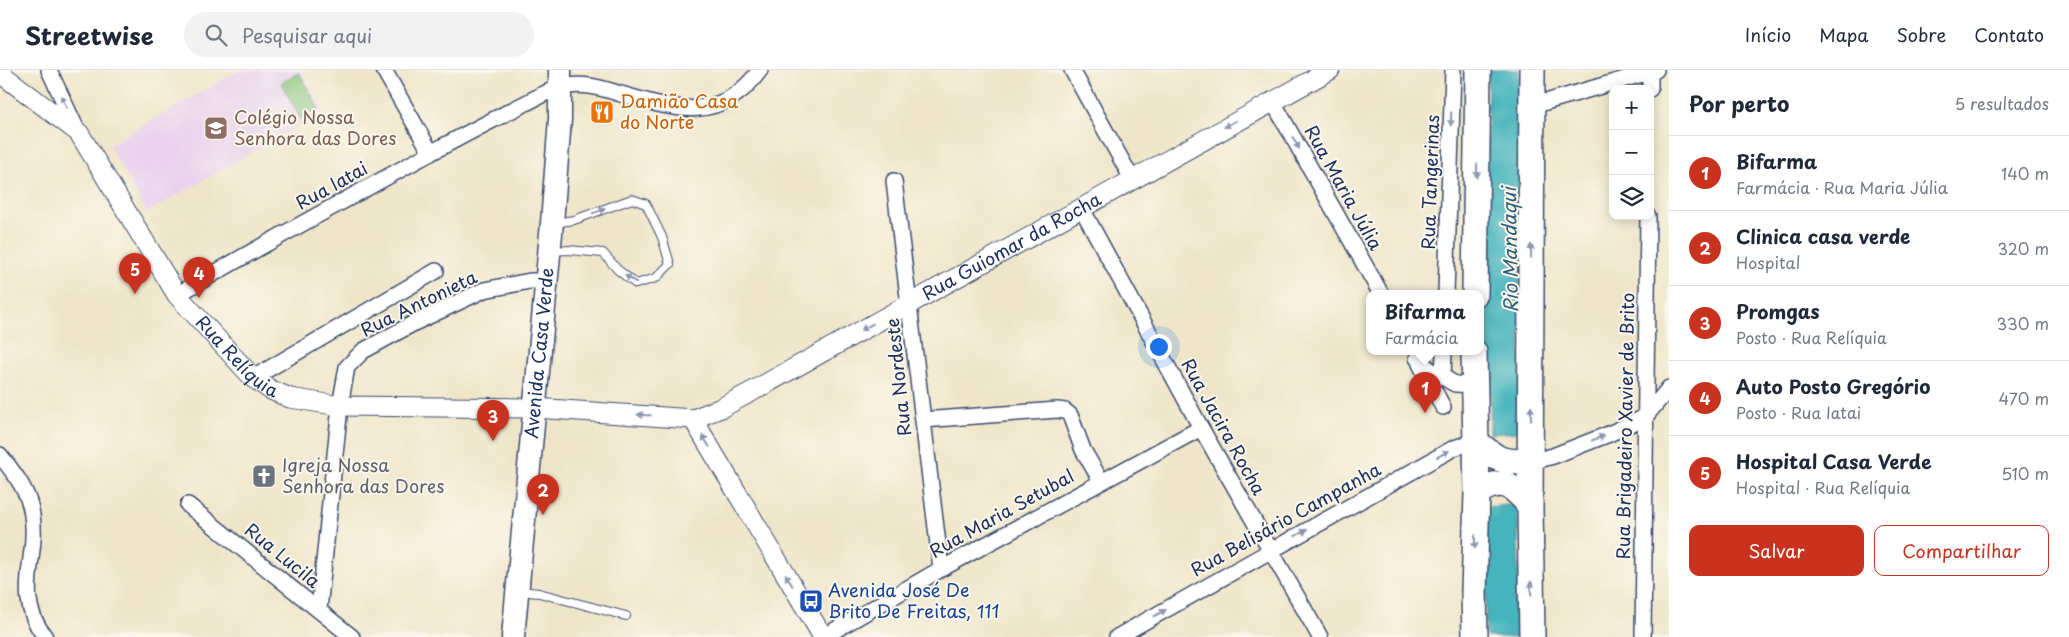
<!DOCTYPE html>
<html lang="pt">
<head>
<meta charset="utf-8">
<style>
  body { margin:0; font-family:"Playpen Sans",sans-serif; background:#f2f2f3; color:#1f2937 }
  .controls { position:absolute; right:15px; top:15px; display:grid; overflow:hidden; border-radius:10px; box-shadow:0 2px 12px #0003 }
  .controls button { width:45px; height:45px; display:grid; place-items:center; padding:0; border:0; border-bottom:1px solid #e0e1e3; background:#fff; color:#1f2937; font:25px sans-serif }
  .you { position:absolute; left:1158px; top:276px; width:18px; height:18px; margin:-12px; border:4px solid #fff; border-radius:50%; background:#1a73e8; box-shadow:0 0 0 8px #1a73e833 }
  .badge { display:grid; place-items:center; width:32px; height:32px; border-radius:50%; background:#c8321e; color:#fff; font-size:16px; font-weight:700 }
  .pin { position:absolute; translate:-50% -41px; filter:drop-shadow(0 1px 2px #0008) }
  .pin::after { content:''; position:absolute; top:26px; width:18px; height:15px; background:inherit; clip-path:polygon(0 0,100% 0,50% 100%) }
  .popup { position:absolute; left:1366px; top:220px; width:118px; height:65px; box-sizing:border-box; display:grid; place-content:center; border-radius:10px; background:#fff; filter:drop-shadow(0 1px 4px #0005); font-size:16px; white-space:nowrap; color:#747a83 }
  .popup b { font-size:19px; color:#1f2937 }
  .popup::after { content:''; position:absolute; left:50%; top:100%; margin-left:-10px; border:10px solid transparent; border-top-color:#fff }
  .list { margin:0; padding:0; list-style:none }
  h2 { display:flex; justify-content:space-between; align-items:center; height:65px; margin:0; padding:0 20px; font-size:21px }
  h2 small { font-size:16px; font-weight:400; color:#747a83 }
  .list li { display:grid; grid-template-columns:32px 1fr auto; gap:15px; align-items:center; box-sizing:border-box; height:75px; padding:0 20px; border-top:1px solid #e0e1e3 }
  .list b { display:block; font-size:19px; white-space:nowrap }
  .list p { margin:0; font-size:16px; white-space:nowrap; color:#747a83 }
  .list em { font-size:16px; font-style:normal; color:#747a83 }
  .actions { display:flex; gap:10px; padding:15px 20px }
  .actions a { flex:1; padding:11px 0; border:1px solid #c8321e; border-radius:10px; text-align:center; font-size:18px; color:#c8321e }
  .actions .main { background:#c8321e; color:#fff }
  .icon { flex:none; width:28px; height:28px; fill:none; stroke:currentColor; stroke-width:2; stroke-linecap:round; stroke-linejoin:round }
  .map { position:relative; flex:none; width:1669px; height:567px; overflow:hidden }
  header { display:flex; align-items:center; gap:30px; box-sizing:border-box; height:70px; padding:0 25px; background:#fff; border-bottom:1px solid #e0e1e3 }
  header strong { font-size:24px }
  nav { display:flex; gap:28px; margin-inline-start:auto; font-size:18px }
  .search { width:350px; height:45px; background:#f2f2f3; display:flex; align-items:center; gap:12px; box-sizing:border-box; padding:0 18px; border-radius:28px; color:#747a83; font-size:19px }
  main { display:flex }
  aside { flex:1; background:#fff }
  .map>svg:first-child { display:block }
</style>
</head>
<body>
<header>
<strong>Streetwise</strong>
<div class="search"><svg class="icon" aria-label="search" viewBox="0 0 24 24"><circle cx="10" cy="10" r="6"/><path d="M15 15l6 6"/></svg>Pesquisar aqui</div>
<nav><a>Início</a><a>Mapa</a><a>Sobre</a><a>Contato</a></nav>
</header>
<main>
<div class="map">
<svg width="1669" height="567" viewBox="0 0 1669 567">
  <rect width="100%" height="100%" fill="#fbf7ec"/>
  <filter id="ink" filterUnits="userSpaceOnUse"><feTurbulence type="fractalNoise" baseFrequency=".02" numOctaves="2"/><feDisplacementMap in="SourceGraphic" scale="10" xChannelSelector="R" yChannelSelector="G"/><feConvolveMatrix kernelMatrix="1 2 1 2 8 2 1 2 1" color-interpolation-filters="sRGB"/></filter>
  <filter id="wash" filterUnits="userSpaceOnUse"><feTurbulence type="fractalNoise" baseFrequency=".0096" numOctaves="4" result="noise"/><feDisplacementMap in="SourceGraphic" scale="20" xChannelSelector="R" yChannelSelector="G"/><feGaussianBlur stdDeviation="1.12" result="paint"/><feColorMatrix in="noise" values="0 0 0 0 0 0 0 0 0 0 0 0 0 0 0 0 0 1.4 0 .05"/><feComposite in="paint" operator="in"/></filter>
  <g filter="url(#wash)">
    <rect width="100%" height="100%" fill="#efe6c9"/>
    <path fill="#e9d2ee" d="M240,0H300L323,41L147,143L109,75Z"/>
    <path fill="#86c57c" stroke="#507a6d" d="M299,3L319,39L301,49L281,13Z"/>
    <path fill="#44b4bc" stroke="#30728d" d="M1488,0H1519L1521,362L1490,364L1491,301L1485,266Z
      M1518,434L1519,567H1486L1485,437Z"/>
  </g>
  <g filter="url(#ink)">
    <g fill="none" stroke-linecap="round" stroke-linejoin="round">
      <g stroke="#3b4a6e" stroke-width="10">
        <path id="service" d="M552,181L568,180L603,183L618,200L636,214L656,208L670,194L662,167L646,134L632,129L574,150L554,153
          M520,521L539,523L626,546"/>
      </g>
      <g stroke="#3b4a6e" stroke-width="18">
        <path id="minor" d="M49,0L78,62
          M384,0L431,83
          M1072,0L1132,109
          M1650,19V0
          M1272,30L1381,224
          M1532,36L1656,0
          M894,111L941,499
          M1081,137L1201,358L1320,567
          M1446,224L1453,0
          M177,225C261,175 348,129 434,81C464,65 494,49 524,34C536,28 549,20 562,17C583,12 601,18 621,24C676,40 721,54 760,0
          M1417,288L1429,299L1455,314L1475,315
          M1420,294L1443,337
          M1443,306L1444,282
          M253,308L436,201
          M923,350L1057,340L1065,341L1070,345L1083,380L1101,411
          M0,385C14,403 29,421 32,445C39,490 12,524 45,567
          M1531,392L1553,386L1609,364L1645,347L1669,318
          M188,435L352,567
          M319,540L340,336L347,297L363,281L414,253L484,220L530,211H547
          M823,567L941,499L1201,358
          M1117,567L1454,378L1475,371
          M1643,567L1648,146"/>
      </g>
      <g stroke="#3b4a6e" stroke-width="21">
        <g id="tertiary">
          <path id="s1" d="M0,3L79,63L177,225L253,308L271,320L290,328L340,336L535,338L693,349L721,338L751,322L1330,0"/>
          <path d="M693,349L823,567"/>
        </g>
      </g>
      <g stroke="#3b4a6e" stroke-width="25">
        <g id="secondary">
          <path id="s2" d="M513,567L552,153L560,49V0"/>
        </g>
      </g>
      <g stroke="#3b4a6e" stroke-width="28">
        <path id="primary" d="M1532,0L1530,436L1532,567
          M1475,224L1478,0
          M1474,282L1477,423L1474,522L1475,567
          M1475,371C1499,391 1499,392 1531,392
          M1477,423C1501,406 1513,415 1530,436"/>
      </g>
      <use href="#service" stroke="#fff" stroke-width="8"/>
      <use href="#minor" stroke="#fff" stroke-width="15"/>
      <use href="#tertiary" stroke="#fff" stroke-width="19"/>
      <use href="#secondary" stroke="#fff" stroke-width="22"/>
      <use href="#primary" stroke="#fff" stroke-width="25"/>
    </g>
    <defs><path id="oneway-solid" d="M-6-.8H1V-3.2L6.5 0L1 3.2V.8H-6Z" transform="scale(1.25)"/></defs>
    <g fill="#8d97ae">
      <use href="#oneway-solid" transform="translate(64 32) rotate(-115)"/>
      <use href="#oneway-solid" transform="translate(1451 49) rotate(92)"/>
      <use href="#oneway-solid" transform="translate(1230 54) rotate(151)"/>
      <use href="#oneway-solid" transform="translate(1296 73) rotate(61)"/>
      <use href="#oneway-solid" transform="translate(1477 101) rotate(91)"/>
      <use href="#oneway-solid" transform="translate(599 141) rotate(-20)"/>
      <use href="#oneway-solid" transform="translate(1531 181) rotate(-90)"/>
      <use href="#oneway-solid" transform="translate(631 209) rotate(-147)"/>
      <use href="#oneway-solid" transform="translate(867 257) rotate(151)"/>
      <use href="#oneway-solid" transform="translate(1531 343) rotate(-90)"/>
      <use href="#oneway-solid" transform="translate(644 345) rotate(-176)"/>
      <use href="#oneway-solid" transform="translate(1598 368) rotate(-22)"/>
      <use href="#oneway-solid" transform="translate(706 371) rotate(-121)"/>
      <use href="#oneway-solid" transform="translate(1443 384) rotate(-29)"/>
      <use href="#oneway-solid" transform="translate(1301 463) rotate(-29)"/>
      <use href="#oneway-solid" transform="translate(1475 472) rotate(91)"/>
      <use href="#oneway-solid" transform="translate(789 510) rotate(-121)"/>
      <use href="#oneway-solid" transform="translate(1531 518) rotate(-91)"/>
      <use href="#oneway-solid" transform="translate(1160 543) rotate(-30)"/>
    </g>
  </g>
  <defs>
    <g id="restaurant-square" transform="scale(1.25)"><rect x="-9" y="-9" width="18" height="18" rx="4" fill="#e8710a" stroke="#fbf7ec"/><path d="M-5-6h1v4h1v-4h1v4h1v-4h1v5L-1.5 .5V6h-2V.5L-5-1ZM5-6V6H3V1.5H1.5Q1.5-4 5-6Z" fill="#fff"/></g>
    <g id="school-square" transform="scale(1.25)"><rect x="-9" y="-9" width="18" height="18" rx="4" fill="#8d6e63" stroke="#fbf7ec"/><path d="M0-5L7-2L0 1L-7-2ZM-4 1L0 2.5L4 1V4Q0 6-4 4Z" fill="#fff"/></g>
    <g id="church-square" transform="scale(1.25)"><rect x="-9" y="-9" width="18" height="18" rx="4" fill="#6b7280" stroke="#fbf7ec"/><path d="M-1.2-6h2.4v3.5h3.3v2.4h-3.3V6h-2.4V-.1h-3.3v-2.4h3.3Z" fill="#fff"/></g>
    <g id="bus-square" transform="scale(1.25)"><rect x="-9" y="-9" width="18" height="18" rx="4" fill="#1a4fb4" stroke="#fbf7ec"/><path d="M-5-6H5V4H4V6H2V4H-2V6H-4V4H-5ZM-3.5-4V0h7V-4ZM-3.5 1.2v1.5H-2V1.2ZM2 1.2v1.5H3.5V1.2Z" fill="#fff"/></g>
  </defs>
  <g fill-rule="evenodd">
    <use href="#restaurant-square" x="602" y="42"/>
    <use href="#school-square" x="216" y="58"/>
    <use href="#church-square" x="264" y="406"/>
    <use href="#bus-square" x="811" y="531"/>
  </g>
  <g text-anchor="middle" stroke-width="4" stroke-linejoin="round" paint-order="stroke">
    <g font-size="18" fill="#c56008" stroke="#fbf7ec" text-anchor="start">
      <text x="620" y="38">Damião Casa<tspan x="620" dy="21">do Norte</tspan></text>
    </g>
    <g font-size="18" fill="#785e54" stroke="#fbf7ec" text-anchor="start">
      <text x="234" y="54">Colégio Nossa<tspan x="234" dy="21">Senhora das Dores</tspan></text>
    </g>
    <g font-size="18" fill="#1b2f5e" stroke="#fbf7ec">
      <text transform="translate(1431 112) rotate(-88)" y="6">Rua Tangerinas</text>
      <text transform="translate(332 116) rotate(-29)" y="6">Rua Iatai</text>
      <text transform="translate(1343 118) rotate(61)" y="6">Rua Maria Júlia</text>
      <text dy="6" stroke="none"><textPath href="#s1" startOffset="1210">Rua Guiomar da Rocha</textPath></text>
      <text transform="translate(419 234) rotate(-26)" y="6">Rua Antonieta</text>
      <text dy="6" stroke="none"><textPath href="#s1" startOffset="375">Rua Relíquia</textPath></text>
      <text dy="6" stroke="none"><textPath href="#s2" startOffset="285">Avenida Casa Verde</textPath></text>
      <text transform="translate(899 307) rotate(-96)" y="6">Rua Nordeste</text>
      <text transform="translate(1626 356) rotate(-89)" y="6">Rua Brigadeiro Xavier de Brito</text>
      <text transform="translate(1223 357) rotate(61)" y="6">Rua Jacira Rocha</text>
      <text transform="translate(1002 444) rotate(-29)" y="6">Rua Maria Setubal</text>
      <text transform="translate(1286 450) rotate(-29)" y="6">Rua Belisário Campanha</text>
      <text transform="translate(282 486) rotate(39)" y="6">Rua Lucila</text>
    </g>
    <g font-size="18" fill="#5b616d" stroke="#fbf7ec" text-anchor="start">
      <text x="282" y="402">Igreja Nossa<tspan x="282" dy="21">Senhora das Dores</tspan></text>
    </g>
    <g font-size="18" fill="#164399" stroke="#fbf7ec" text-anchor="start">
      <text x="828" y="527">Avenida José De<tspan x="828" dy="21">Brito De Freitas, 111</tspan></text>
    </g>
    <g font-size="19" font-style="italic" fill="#295e7f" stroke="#fbf7ec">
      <text transform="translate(1510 180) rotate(-91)" y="7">Rio Mandaqui</text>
    </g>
  </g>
</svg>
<div class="controls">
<button>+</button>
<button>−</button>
<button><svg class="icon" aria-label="layers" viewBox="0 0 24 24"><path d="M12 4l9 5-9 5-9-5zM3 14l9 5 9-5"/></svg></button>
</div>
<div class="you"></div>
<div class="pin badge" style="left:1425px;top:343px">1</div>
<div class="popup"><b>Bifarma</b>Farmácia</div>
<div class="pin badge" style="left:543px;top:445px">2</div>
<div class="pin badge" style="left:493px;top:371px">3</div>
<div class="pin badge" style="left:199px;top:228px">4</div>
<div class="pin badge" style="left:135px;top:224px">5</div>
</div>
<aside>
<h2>Por perto<small>5 resultados</small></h2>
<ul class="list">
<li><span class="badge">1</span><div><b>Bifarma</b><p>Farmácia · Rua Maria Júlia</p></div><em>140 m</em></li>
<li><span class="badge">2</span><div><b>Clinica casa verde</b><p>Hospital</p></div><em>320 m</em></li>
<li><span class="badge">3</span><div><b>Promgas</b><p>Posto · Rua Relíquia</p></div><em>330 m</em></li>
<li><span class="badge">4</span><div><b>Auto Posto Gregório</b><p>Posto · Rua Iatai</p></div><em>470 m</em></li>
<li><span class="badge">5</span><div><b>Hospital Casa Verde</b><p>Hospital · Rua Relíquia</p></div><em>510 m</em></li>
</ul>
<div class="actions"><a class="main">Salvar</a><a>Compartilhar</a></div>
</aside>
</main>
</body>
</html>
